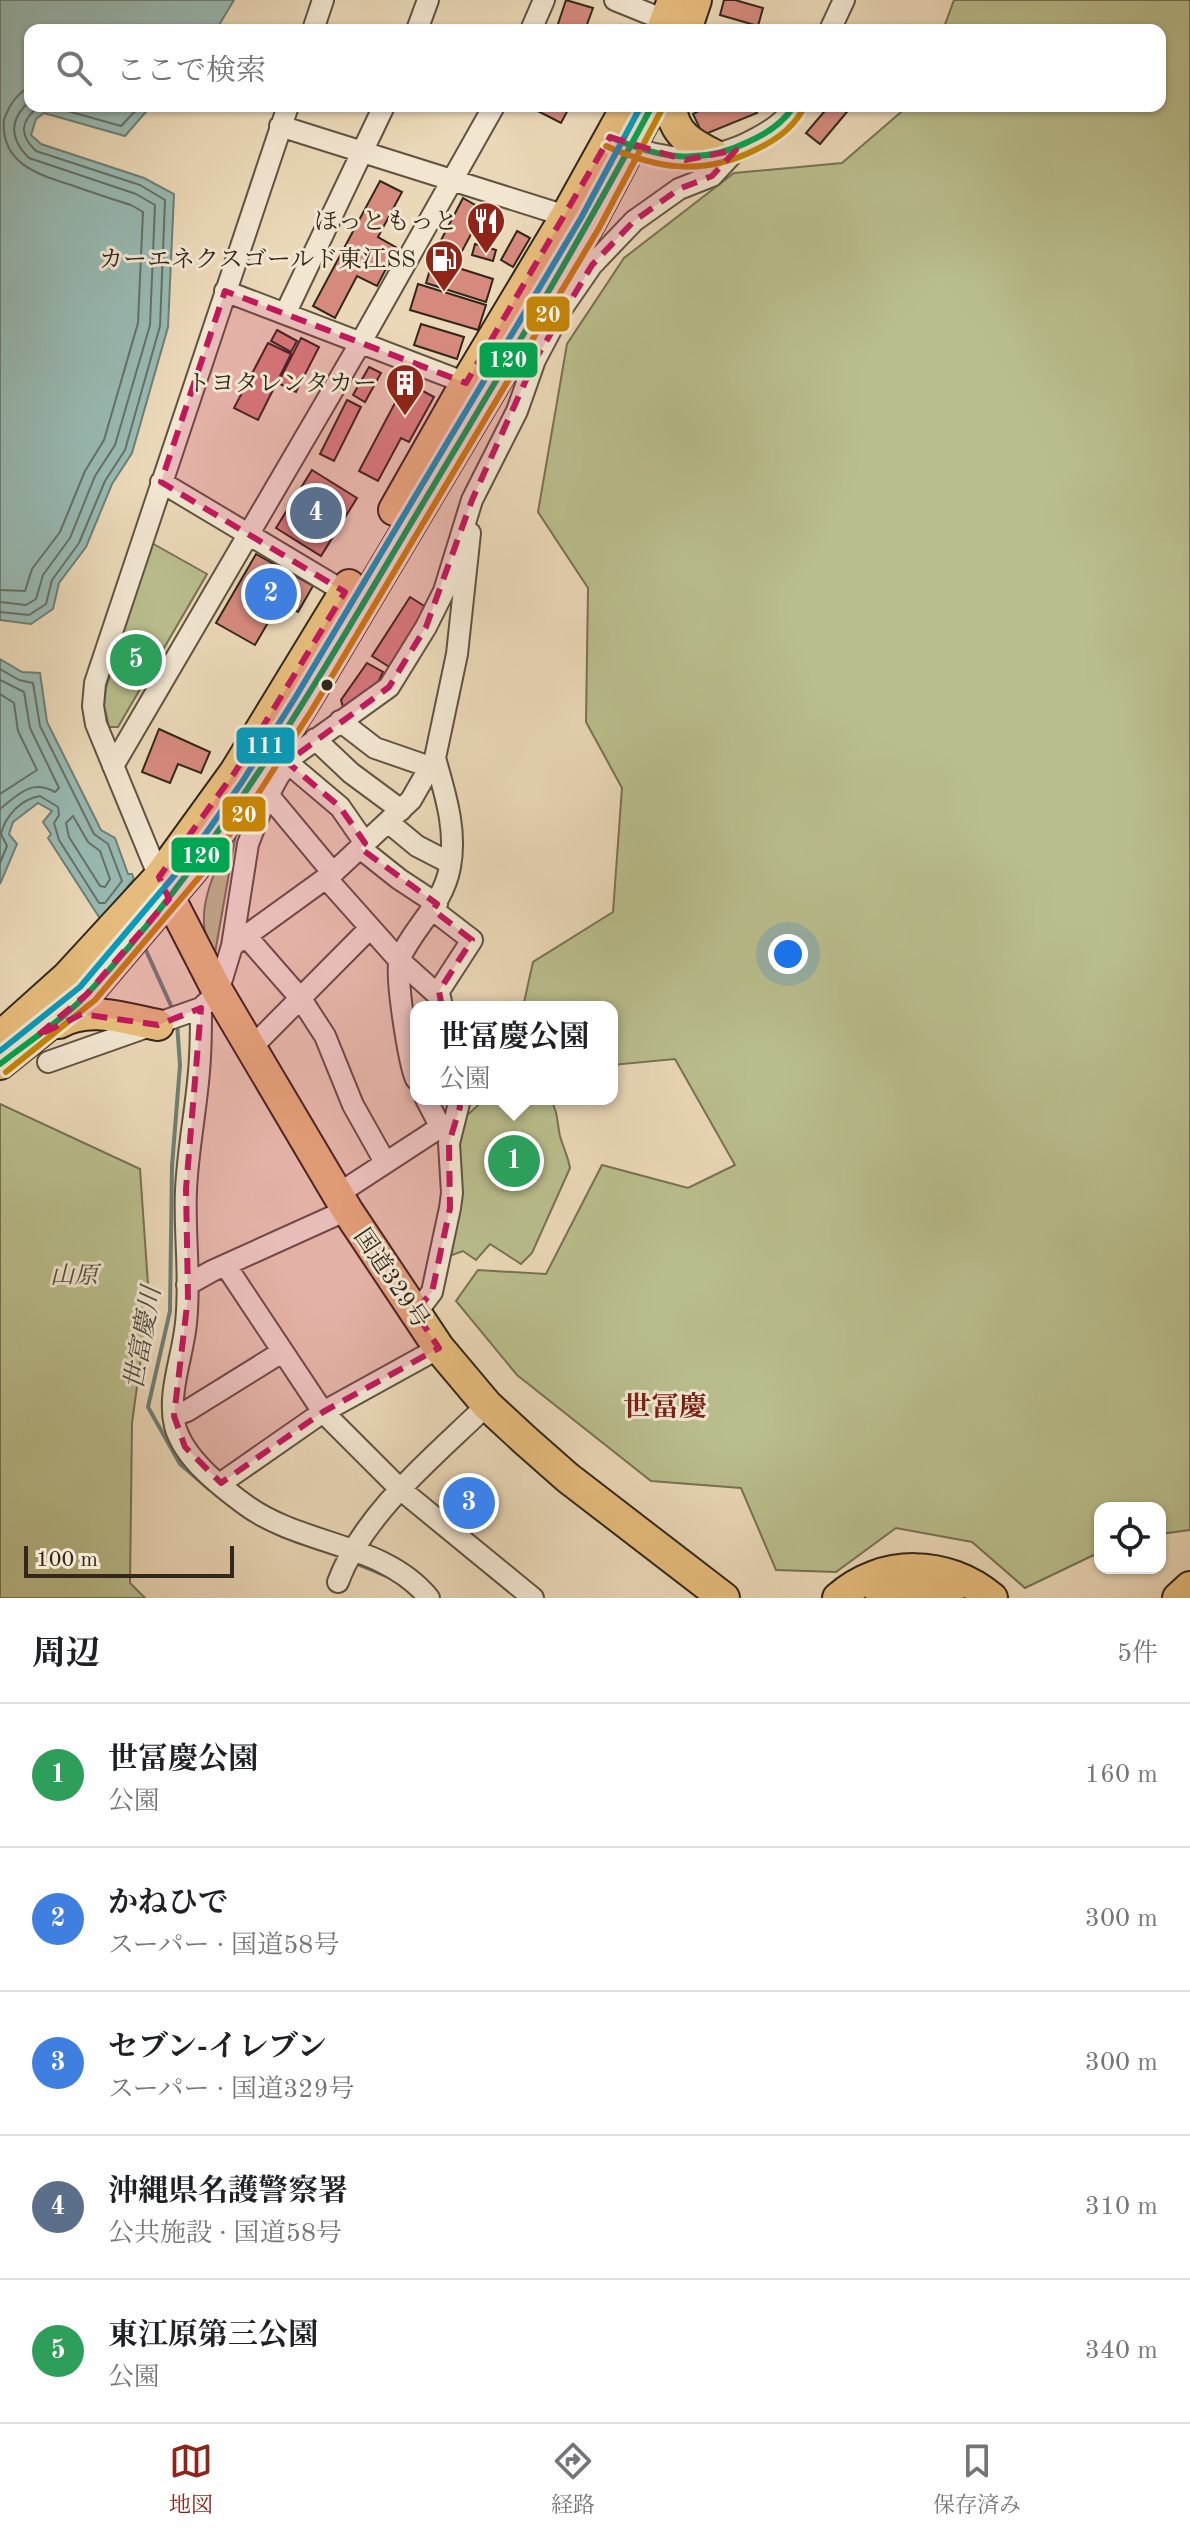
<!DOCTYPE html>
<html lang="ja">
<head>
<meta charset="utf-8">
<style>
  body { margin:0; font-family:"Old Standard TT","Noto Serif JP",serif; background:#f2f2f2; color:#202124 }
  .controls { position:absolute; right:24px; bottom:24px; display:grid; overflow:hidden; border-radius:16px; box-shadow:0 2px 6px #0004 }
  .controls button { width:72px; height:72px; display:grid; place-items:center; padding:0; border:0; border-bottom:2px solid #e0e0e0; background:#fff; color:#202124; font:40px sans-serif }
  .scale { position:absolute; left:24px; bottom:20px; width:210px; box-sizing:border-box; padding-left:8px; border:4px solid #32271a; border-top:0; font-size:22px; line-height:28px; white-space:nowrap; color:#32271a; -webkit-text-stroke:6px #f2e6d1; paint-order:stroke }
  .you { position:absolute; left:788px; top:954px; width:28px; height:28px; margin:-20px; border:6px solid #fff; border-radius:50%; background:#1a73e8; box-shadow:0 0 0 12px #1a73e833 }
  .badge { display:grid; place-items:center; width:52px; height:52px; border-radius:50%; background:#8f2418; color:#fff; font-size:26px; font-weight:700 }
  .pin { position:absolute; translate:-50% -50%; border:4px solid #fff; box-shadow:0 2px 8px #0006 }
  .popup { position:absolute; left:410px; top:1001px; width:208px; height:104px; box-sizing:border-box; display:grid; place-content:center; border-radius:16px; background:#fff; filter:drop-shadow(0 2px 6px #0005); font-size:26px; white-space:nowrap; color:#757577 }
  .popup b { font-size:30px; color:#202124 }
  .popup::after { content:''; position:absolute; left:50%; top:100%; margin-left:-16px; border:16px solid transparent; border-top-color:#fff }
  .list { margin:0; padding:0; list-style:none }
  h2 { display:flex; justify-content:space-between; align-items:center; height:104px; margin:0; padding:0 32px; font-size:34px }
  h2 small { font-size:26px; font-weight:400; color:#757577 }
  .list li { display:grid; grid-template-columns:52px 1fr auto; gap:24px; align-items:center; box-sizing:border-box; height:144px; padding:0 32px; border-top:2px solid #e0e0e0 }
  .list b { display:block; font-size:30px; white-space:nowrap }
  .list p { margin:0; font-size:26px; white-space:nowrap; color:#757577 }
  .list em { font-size:26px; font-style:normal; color:#757577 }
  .icon { flex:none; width:44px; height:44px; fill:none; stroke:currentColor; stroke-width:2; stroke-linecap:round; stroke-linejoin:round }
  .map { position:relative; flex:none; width:1190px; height:1598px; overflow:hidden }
  .search { position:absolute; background:#fff; box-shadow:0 2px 6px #0004; left:24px; right:24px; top:24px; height:88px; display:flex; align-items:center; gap:20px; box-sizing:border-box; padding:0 28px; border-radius:16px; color:#757577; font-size:30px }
  .sheet { height:824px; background:#fff }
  nav { display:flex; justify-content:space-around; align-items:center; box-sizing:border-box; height:112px; border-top:2px solid #e0e0e0; background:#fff; font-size:22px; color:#757577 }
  nav a { display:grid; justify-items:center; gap:4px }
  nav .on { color:#8f2418 }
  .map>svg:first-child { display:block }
</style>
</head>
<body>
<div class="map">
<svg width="1190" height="1598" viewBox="0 0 1190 1598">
  <rect width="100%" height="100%" fill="#ebd8b8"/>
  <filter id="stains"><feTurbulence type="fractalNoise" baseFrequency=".0025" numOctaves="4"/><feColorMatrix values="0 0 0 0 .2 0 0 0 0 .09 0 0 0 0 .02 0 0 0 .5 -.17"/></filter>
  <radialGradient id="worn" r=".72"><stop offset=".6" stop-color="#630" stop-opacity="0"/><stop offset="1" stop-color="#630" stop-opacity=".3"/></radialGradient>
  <path fill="#babe8d" stroke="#767254" stroke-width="2" d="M954,0H1190V1530L1160,1534V1508H1100V1552L1025,1588L972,1542L896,1528L836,1572L776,1570L741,1488L651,1481L517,1375L456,1301L478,1270L546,1274L602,1165L688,1188L735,1165L675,1059L612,1065V1007H523L533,962L613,912L622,788L586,722L588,588L538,512L567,344L624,258L734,173L842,163L908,106H1160V30H943Z
    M150,542L207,574L118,727H109L104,705L106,688Z
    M237,828L215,953L212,954C190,911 217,866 237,828Z
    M485,1099H550C558,1110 557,1123 560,1136C563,1147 568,1156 570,1168L532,1253L521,1264L490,1244L476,1260L463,1251L441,1259L464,1118Z
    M0,1104L140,1169L149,1299L132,1423L130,1583L145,1598H0Z"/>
  <path fill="#98b9b2" stroke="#6f7f75" stroke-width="2" d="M0,0H234L216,30H30V106H151L125,136L44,113L36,119L31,135L41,144L144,178L174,194L168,327L132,453L112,484L86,547L59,583L53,609L31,624L0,620Z
    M0,659L22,672L40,673L47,722L101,830L115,838L128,874H132L134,879L101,920L48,838L51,834L43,822L52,811L38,803L13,822L9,834L17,844L0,884Z"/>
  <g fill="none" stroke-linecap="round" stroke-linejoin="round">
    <path stroke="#657066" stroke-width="2" d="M50,106L121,126L140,106
      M0,590L25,591L32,569L60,532L85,471L104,440L138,323L143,212L131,205C111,199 91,192 71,185C40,175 0,164 4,120C9,105 16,95 30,86
      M0,602L26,605L36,599L43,575L70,538L95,476L115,445L150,325L155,205L136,194L29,158C9,139 9,119 30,101
      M0,612L29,615L46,604L52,580L79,543L105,481L125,450L160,326L165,200L140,185L36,151C18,134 21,121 39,106
      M0,669L19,680L33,683L40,726L94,834L108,844L122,881L105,903H99L59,840L54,823L59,815L58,807L40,796C21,799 5,816 1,834L7,846L0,863
      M0,680L24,692L30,728L59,788L55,792C31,779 19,794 0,809
      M0,694L14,703L18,731L37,770L0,794
      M73,816L88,842L100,851L110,879L105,887L100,886L69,837L66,823Z"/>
    <path stroke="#6f7f75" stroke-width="4" d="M144,946L173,1010
      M177,1023L180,1065L172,1166L170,1311L148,1407L180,1464L209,1489
      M355,1563L391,1578"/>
  </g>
  <path fill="#d68a7e" stroke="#32271a" stroke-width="2" d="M566,0L593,8L585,30H556Z
    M724,0H735L763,8L758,26L720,15Z
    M528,106H570L561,123Z
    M750,106L757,113L703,135L693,114L708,106Z
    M829,106H852L820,144L806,133Z
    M380,181L402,192L378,237L397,248L377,286L357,276L335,318L313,306Z
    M463,198L484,210L461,253L440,242Z
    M517,231L530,238L513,267L501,260Z
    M475,244L496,250L493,261L472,255Z
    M433,260L493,279L486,302L426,283Z
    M418,284L486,305L478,330L410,310Z
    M421,324L464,337L457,359L414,345Z
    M277,330L297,341L291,352L271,341Z
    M301,338L319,347L296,392L278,383Z
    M268,343L291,354L258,420L234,408Z
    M369,367L381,373L365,402L353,395Z
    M406,382L434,397L409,442L401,438L378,481L359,471Z
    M347,400L361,407L334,461L320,454Z
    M312,470L357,498L321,556L276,528Z
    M256,554L313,586L298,612L280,602L255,645L216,623Z
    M410,597L429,609L391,668L372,656Z
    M367,663L383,672L373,693L343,707L341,700Z
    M159,729L210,752L201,773L178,764L170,783L142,772Z
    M461,1484L491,1510L479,1524L447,1497Z"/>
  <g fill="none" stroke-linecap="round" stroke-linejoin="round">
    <g stroke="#605342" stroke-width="24">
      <path id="minor" d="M615,0L667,21
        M313,30L323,0
        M417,30L428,0
        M531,30L544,0
        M830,30L844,0
        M280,126L566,216
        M621,142C667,164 712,163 757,138C773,129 785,122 794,106
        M225,291L466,383
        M286,312L384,106
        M161,482L345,592
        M340,721L375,748L430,767
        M315,739L351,773L401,810
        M288,763L340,807L365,843
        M113,766L361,342L494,106
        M269,796L333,873
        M388,822L417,846L450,863
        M360,848L399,879L437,904
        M159,877L96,724L93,706L95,683L288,106
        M326,878L399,960L440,997L442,1007
        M433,910L472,940L437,994
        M245,935L301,999L325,1036L353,1105L385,1162
        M232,946L333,873L411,800L435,758L457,654L470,533
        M201,1008C201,1024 201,1040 200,1057C198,1101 188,1145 186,1190C184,1234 191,1279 186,1323C183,1356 167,1393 175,1426C184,1459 221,1487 247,1506C303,1546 384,1543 429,1598
        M251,1048L370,928
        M48,1062L201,1008L218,992L232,946L248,844L263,805L278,777L293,756L389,687L426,627L444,591L472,500L517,411L535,360L563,307L592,265L634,221L679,189L712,176L736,150
        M416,1079C409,1064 394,970 400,958C415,925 443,905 450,867C457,829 445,794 435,758
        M338,1194L436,1130L439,1124L426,1099
        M226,1266L323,1412L400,1489L533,1598
        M187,1285L212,1271L347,1210
        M416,1313L432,1292L450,1208L452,1193L449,1143L460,1099
        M174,1416L187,1411L282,1352
        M221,1483L323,1412L439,1348
        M338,1582C364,1512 435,1456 487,1405"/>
    </g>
    <g stroke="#32271a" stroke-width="34">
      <path id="highway" d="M662,30L673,0
        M686,30L696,0
        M671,106C673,134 692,144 714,155
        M394,510L466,383L566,216L627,106
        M162,883L218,992L347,1210L439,1348L487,1405L526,1441L568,1478L724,1598
        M59,1023C90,1005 125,1019 158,1025
        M0,1037L67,977L159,877L235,772L349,585
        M0,1064L87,994L193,869L250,788L304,703L590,223L652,106
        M838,1598C882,1559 947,1560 992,1598
        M881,1598C903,1589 926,1586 949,1594
        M1178,1598L1190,1587"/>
    </g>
    <use href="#minor" stroke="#f2e6d1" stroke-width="20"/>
    <use href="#highway" stroke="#e6bc7c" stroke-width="30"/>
    <g stroke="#f2e6d1" stroke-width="12">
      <path id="bus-1" d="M610,137C658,158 701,166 750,141C768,133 783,123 794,106
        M0,1064C29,1041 64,1019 89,992C219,852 313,688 410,525C493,386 576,249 652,106"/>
    </g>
    <g stroke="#f2e6d1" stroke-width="12">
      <path id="bus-2" d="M606,146C657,169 703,176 755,150C774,141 791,130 802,111
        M6,1072L95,1000L201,875L258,794L313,708L599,228L661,111"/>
    </g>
    <g stroke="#f2e6d1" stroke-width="12">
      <path id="bus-3" d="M0,1051L80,987L185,863L242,782L295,698L581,218L641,106"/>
    </g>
    <use href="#bus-1" stroke="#00a651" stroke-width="6"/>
    <use href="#bus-2" stroke="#c68606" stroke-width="6"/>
    <use href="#bus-3" stroke="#059cbc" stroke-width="6"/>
  </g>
  <path fill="#c2185b" fill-opacity="0.2" stroke="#c2185b" stroke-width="6" stroke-dasharray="16 10" stroke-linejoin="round" d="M610,137L685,160L736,150L712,176L679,189L634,221L592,265L535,360L472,500L426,627L389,687L287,762L340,807L365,843L360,848L437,904L433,910L472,940L439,991L460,1107L449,1143L450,1208L432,1292L415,1312L439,1348L323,1412L221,1483L185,1447L174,1416L188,1297L186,1189L201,1008L158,1025L82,1014L37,1036L87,994L169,899L159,877L235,772L345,592L161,482L225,291L466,383Z"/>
  <defs>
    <g id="restaurant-pin" transform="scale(2)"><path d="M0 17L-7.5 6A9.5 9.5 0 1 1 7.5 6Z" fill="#8f2418" stroke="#f2e6d1"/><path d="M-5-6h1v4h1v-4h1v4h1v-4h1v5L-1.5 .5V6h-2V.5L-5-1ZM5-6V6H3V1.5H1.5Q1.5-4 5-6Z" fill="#fff"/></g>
    <g id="fuel-pin" transform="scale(2)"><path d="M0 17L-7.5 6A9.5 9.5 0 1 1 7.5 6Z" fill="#8f2418" stroke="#f2e6d1"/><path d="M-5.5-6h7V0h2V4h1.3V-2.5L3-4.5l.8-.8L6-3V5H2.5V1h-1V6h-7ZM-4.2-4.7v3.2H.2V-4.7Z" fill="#fff"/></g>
    <g id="building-pin" transform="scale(2)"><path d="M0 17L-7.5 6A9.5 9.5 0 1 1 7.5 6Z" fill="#8f2418" stroke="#f2e6d1"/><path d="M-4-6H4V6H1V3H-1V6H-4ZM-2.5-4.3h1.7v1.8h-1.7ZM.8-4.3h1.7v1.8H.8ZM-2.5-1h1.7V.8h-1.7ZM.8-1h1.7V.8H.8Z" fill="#fff"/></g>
  </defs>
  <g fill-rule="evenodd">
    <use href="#restaurant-pin" x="486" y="221"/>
    <use href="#fuel-pin" x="444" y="259"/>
    <use href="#building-pin" x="405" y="383"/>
  </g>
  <circle fill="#32271a" stroke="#f2e6d1" stroke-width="3" cx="327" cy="685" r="7"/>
  <g text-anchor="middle" stroke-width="6" stroke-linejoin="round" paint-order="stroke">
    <g font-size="24" fill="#32271a" stroke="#f2e6d1" text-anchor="end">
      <text x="458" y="229">ほっともっと</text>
      <text x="416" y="267">カーエネクスゴールド東江SS</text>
      <text x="377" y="391">トヨタレンタカー</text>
    </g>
    <g font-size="24" font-style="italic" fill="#544d37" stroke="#f2e6d1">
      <text x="74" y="1283">山原</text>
    </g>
    <g font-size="24" fill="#32271a" stroke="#f2e6d1">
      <text transform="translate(392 1278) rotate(56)" y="8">国道329号</text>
    </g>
    <g font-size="26" font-style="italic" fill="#4c4c40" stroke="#f2e6d1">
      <text transform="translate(142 1338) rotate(-80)" y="9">世富慶川</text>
    </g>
    <g font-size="28" font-weight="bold" fill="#7a1f14" stroke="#f2e6d1">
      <text x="665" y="1416">世冨慶</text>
    </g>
  </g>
  <g stroke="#f2e6d1" stroke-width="3">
    <rect x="525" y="295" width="46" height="38" rx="8" fill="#c68606"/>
    <rect x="478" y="341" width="61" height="38" rx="8" fill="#00a651"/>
    <rect x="235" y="726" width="61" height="39" rx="8" fill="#059cbc"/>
    <rect x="221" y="795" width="46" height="38" rx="8" fill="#c68606"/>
    <rect x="170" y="836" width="61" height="38" rx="8" fill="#00a651"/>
  </g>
  <g font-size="22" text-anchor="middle" font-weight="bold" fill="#fff">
    <text x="548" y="322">20</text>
    <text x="508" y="367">120</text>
    <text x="265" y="753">111</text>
    <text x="244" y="822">20</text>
    <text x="201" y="863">120</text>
  </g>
  <rect width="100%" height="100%" filter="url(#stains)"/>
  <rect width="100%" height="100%" fill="url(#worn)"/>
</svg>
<div class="controls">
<button><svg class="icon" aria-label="locate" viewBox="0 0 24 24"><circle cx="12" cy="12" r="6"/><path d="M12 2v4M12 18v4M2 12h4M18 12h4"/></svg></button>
</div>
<div class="scale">100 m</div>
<div class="you"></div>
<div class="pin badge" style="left:514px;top:1161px;background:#2e9e5b">1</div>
<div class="popup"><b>世冨慶公園</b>公園</div>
<div class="pin badge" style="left:271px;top:594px;background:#3f7fe0">2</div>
<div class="pin badge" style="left:469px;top:1503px;background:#3f7fe0">3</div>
<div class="pin badge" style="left:316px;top:513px;background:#5c6f8a">4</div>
<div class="pin badge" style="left:136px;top:660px;background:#2e9e5b">5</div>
<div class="search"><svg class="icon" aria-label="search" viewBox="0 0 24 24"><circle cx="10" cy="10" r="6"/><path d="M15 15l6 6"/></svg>ここで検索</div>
</div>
<section class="sheet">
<h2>周辺<small>5件</small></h2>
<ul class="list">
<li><span class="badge" style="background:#2e9e5b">1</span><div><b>世冨慶公園</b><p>公園</p></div><em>160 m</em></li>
<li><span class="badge" style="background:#3f7fe0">2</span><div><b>かねひで</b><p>スーパー · 国道58号</p></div><em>300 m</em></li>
<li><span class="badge" style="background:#3f7fe0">3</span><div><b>セブン-イレブン</b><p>スーパー · 国道329号</p></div><em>300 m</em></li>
<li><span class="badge" style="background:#5c6f8a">4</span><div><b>沖縄県名護警察署</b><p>公共施設 · 国道58号</p></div><em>310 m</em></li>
<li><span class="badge" style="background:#2e9e5b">5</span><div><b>東江原第三公園</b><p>公園</p></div><em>340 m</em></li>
</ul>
</section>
<nav>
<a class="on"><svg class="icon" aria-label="map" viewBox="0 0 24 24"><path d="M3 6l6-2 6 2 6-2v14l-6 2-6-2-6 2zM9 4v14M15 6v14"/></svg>地図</a>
<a><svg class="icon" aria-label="directions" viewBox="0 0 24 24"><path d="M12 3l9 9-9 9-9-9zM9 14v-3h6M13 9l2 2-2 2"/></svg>経路</a>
<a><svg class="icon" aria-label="saved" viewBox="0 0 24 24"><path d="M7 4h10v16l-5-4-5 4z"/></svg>保存済み</a>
</nav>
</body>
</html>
